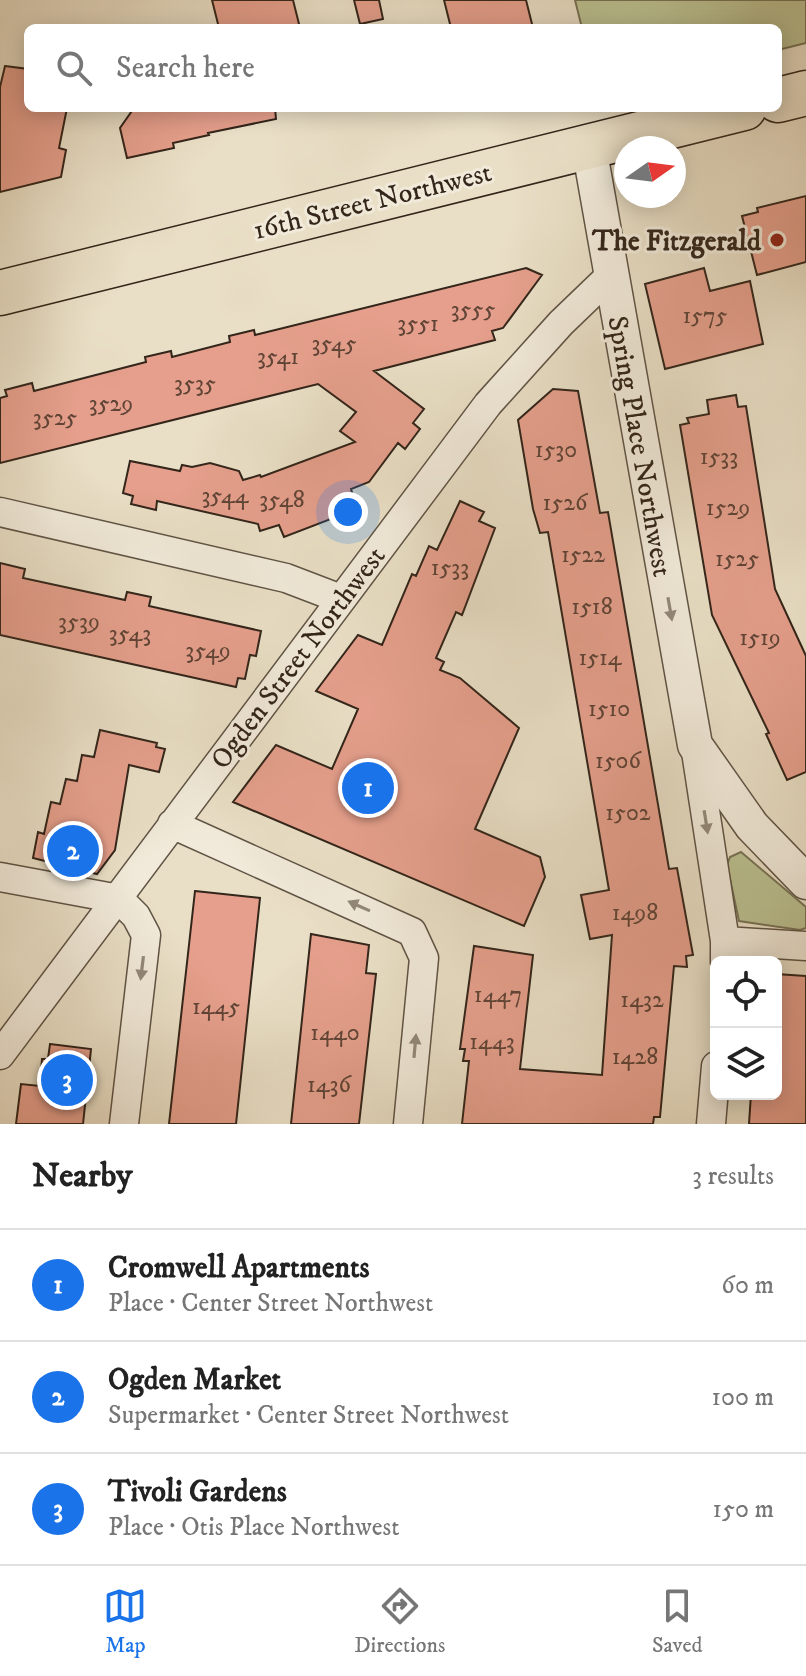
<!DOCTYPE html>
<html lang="en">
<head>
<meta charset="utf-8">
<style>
  body { margin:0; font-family:"IM FELL DW Pica",serif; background:#f6f6f6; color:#222 }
  .controls { position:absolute; right:24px; bottom:24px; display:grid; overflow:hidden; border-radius:12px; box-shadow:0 4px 20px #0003 }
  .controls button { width:72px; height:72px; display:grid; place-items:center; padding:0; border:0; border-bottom:2px solid #e0e0e0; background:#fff; color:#222; font:40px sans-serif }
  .compass { position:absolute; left:614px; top:136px; width:72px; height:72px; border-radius:50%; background:#fff; box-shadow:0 4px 20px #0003; rotate:76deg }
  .you { position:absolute; left:348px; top:512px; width:28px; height:28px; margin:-20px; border:6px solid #fff; border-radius:50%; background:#1a73e8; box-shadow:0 0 0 12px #1a73e833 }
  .badge { display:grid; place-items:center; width:52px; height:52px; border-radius:50%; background:#1a73e8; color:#fff; font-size:26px; font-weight:700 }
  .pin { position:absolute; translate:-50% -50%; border:4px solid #fff; box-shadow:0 2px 8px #0006 }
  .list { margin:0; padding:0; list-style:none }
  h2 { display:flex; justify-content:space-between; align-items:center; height:104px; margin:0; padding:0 32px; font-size:34px }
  h2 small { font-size:26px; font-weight:400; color:#767676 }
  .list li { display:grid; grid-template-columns:52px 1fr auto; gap:24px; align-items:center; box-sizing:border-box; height:112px; padding:0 32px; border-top:2px solid #e0e0e0 }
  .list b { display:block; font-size:30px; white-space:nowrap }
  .list p { margin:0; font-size:26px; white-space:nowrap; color:#767676 }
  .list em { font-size:26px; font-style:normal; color:#767676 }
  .icon { flex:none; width:44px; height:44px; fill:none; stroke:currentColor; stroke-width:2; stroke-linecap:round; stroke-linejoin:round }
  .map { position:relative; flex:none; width:806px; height:1124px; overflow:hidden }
  .search { position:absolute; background:#fff; box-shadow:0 4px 20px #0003; left:24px; right:24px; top:24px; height:88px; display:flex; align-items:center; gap:20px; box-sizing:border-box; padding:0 28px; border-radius:12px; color:#767676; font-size:30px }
  .sheet { height:440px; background:#fff }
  nav { display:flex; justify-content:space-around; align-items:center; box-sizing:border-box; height:112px; border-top:2px solid #e0e0e0; background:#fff; font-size:22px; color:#767676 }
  nav a { display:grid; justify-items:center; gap:4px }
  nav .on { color:#1a73e8 }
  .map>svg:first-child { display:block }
</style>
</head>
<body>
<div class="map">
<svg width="806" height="1124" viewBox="0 0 806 1124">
  <rect width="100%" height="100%" fill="#e9dfc6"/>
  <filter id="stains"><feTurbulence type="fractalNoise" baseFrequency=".0025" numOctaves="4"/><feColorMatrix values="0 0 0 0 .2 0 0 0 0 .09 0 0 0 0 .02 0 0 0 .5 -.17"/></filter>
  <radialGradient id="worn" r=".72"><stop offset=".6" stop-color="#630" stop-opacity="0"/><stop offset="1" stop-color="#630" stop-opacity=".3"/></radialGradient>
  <path fill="#bbc192" stroke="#777356" stroke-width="2" d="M575,0H806V43L778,50V28H582Z
    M741,852L806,907V928L800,930L739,921L727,865L730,857Z"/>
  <path fill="#e59f8c" stroke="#33251a" stroke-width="2" d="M212,0H293L300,28H219Z
    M354,0H379L383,19L360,24Z
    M444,0H526L533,28H451Z
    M5,66L28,69V108H67L59,148L66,150L61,177L0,192V87Z
    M134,108H275L276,119L208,133L209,135L173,143L174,148L127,158L120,128Z
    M806,196V262L757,275L742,216L758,212L757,208Z
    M526,268L542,275L503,328L492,331L495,340L374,371L424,409L413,423L420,429L405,449L398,443L369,482L351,489L357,509L284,537L279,525L260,531L258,524L157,501L156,510L131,504L133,496L123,493L130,461L180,471L182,465L192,467L210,463L239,471L243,480L260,475L261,477L355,442L340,431L356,412L318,384L0,463V398L7,396L5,390L32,383L34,391L146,362L145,357L171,351L172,357L230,342L229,336L254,330L255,335Z
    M704,268L710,291L750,281L763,344L665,369L645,284Z
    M553,389L578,391L600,513L608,512L669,869L677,868L693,955L686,956L687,967L674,966L660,1117H654L653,1124H462L469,1061H463L465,1049H460L474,946L533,955L520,1069L602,1075L612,935L590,939L581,895L609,890L548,532L540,533L533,509L518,420Z
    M736,395L738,407L746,406L775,589L806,656V772L787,780L766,734L769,733L712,615L680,425L689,423L687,418L709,414L707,400Z
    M460,501L484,512L479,521L495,528L462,615L456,612L436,658L444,662L440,670L460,678L519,728L475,829L540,857L545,877L524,926L233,802L276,745L332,769L358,709L316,691L358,635L382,645L412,574L416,576L429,546L437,550Z
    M0,563L25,569L23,578L125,600L127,592L151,597L149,606L261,631L256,656L250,655L245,679L238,678L236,687L0,635Z
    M100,730L157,743L156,747L165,749L159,772L129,765L115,850L97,874L33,858L38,832L44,834L51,802L60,804L66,779L77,781L82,755L94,757Z
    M195,891L260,898L236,1124H169Z
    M311,934L369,945L366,973L376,974L359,1124H291Z
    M776,974L806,976V1124H749L751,1094H776Z
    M50,1044L91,1049L83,1124H16L21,1084L40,1086L42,1059H48Z"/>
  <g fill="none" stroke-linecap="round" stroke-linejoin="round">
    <g stroke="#605445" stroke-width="31">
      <path id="minor" d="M0,512L286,578L341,599
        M695,745L725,941V962
        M172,824L412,932L424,958L408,1124
        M0,877L119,899L136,916L146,935L124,1124
        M725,941L806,946
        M0,1055L488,404L561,323L612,274
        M711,1124L716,1066"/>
    </g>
    <g stroke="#605445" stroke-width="37">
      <path id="tertiary" d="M589,147L695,745L752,826L806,882"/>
    </g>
    <g stroke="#33251a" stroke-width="47">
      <path id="primary" d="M778,100L806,93
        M0,293L744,108"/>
    </g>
    <use href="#minor" stroke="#f1eada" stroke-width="28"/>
    <use href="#tertiary" stroke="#f1eada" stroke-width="34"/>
    <use href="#primary" stroke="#e9dfc6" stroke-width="44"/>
  </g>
  <defs><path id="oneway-solid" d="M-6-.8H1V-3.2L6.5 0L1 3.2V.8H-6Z" transform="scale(2)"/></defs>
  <g fill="#92887a">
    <use href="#oneway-solid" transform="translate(670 609) rotate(80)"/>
    <use href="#oneway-solid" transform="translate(706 822) rotate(81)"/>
    <use href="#oneway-solid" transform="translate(359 906) rotate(-156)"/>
    <use href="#oneway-solid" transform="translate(142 968) rotate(97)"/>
    <use href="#oneway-solid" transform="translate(415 1046) rotate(-85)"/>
  </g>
  <circle fill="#8f2418" stroke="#f1eada" stroke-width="3" cx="777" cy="240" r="8"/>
  <g text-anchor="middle" stroke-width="6" stroke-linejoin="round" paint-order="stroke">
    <g font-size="24" fill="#604436">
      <text x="473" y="317">3555</text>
      <text x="705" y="323">1575</text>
      <text x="418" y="331">3551</text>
      <text x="334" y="351">3545</text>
      <text x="278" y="364">3541</text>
      <text x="195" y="391">3535</text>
      <text x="111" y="411">3529</text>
      <text x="55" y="425">3525</text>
      <text x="556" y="457">1530</text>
      <text x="719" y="464">1533</text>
      <text x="225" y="503">3544</text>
      <text x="282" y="507">3548</text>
      <text x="565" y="510">1526</text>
      <text x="728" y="515">1529</text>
      <text x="583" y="562">1522</text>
      <text x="737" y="566">1525</text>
      <text x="450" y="575">1533</text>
      <text x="592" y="614">1518</text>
      <text x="79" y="629">3539</text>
      <text x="130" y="641">3543</text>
      <text x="760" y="645">1519</text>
      <text x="208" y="658">3549</text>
      <text x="600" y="665">1514</text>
      <text x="609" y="716">1510</text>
      <text x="618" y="768">1506</text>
      <text x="628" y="820">1502</text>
      <text x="635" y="920">1498</text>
      <text x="498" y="1002">1447</text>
      <text x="642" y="1007">1432</text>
      <text x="216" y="1014">1445</text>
      <text x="335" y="1040">1440</text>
      <text x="492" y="1049">1443</text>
      <text x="635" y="1064">1428</text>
      <text x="329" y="1092">1436</text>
    </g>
    <g font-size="28" fill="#33251a" stroke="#f1eada">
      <text transform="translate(372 200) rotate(-14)" y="10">16th Street Northwest</text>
      <text transform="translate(641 446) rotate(80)" y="10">Spring Place Northwest</text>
      <text transform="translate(297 657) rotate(-53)" y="10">Ogden Street Northwest</text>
    </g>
    <g font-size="28" font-weight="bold" fill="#33251a" stroke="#f1eada" text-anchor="end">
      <text x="761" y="250">The Fitzgerald</text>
    </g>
  </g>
  <rect width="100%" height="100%" filter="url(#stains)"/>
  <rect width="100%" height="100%" fill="url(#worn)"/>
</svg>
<div class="controls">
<button><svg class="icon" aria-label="locate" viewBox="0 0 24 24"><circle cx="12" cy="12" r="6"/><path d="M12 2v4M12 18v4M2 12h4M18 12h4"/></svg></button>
<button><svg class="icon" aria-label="layers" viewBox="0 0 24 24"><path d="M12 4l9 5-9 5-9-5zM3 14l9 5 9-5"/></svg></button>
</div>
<svg class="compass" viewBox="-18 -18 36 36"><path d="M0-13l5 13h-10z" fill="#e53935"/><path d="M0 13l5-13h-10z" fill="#767676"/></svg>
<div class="you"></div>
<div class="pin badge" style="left:368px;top:788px">1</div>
<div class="pin badge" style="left:73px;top:851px">2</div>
<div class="pin badge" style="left:67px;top:1080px">3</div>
<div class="search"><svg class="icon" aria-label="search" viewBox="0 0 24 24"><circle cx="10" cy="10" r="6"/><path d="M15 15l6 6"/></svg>Search here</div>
</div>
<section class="sheet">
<h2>Nearby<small>3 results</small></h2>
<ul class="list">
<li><span class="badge">1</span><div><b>Cromwell Apartments</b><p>Place · Center Street Northwest</p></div><em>60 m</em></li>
<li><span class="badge">2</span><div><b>Ogden Market</b><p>Supermarket · Center Street Northwest</p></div><em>100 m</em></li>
<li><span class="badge">3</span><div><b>Tivoli Gardens</b><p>Place · Otis Place Northwest</p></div><em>150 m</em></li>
</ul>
</section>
<nav>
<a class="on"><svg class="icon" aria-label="map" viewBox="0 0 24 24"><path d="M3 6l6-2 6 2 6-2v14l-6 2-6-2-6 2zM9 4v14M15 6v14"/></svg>Map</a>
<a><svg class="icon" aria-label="directions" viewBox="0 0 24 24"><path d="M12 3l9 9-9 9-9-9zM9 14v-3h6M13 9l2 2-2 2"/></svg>Directions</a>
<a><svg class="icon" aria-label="saved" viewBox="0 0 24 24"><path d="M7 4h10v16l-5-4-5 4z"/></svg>Saved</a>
</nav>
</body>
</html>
